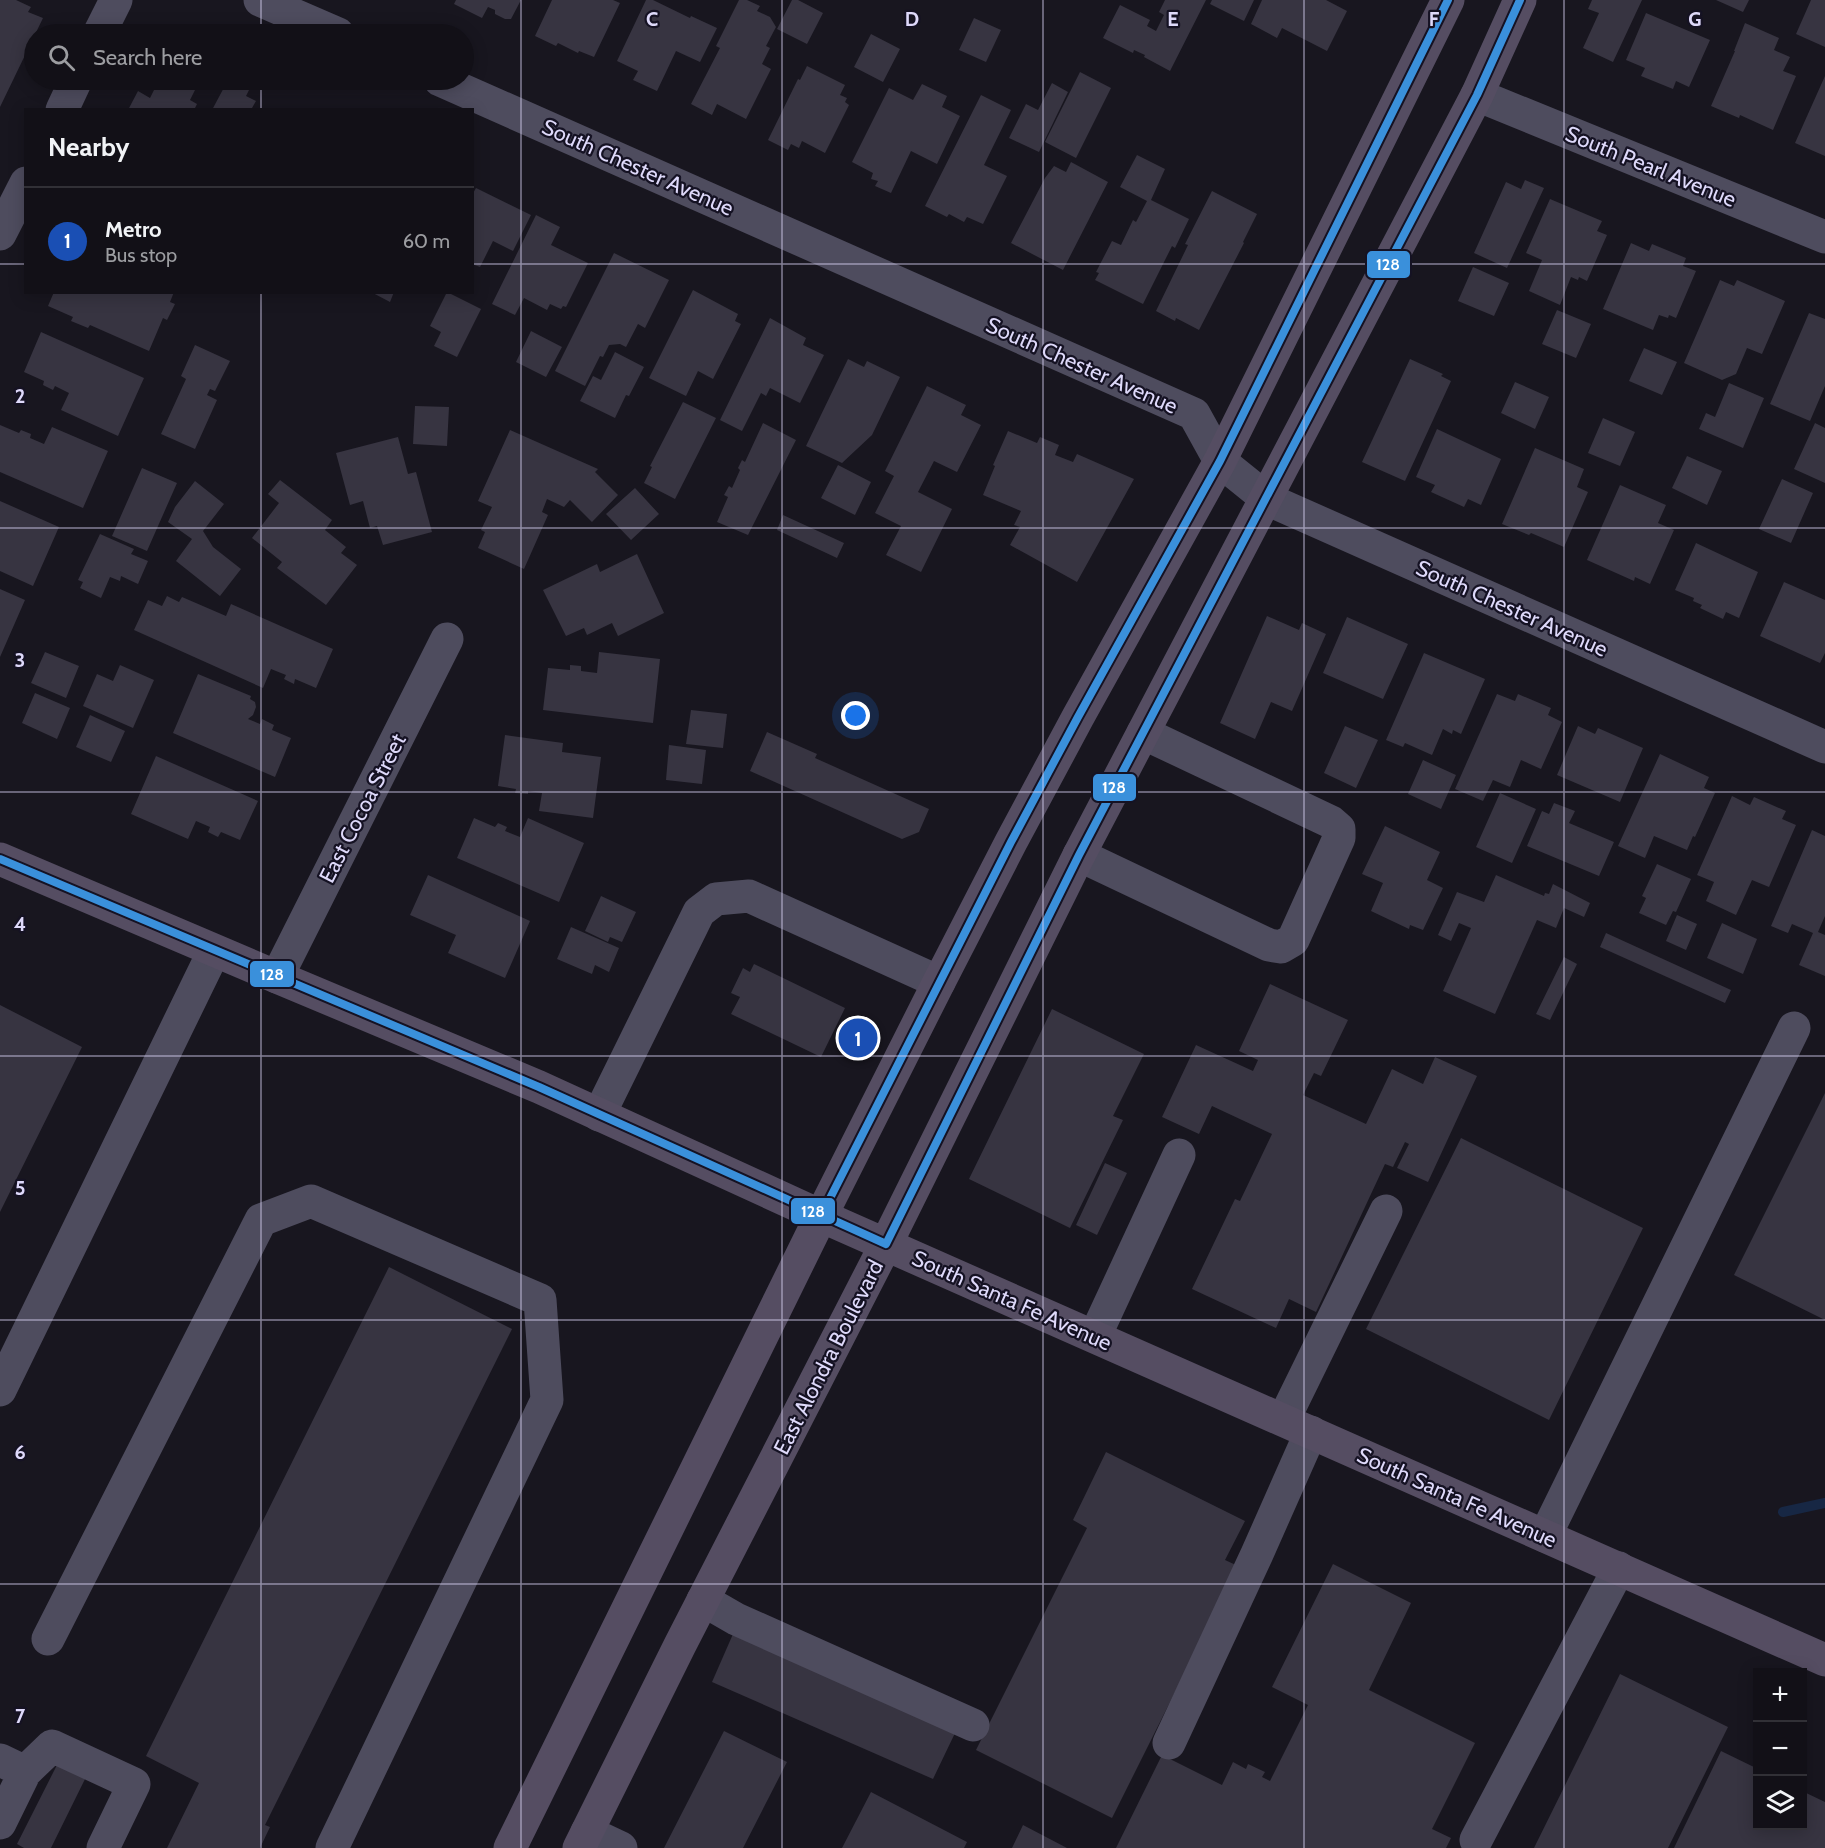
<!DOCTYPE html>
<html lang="en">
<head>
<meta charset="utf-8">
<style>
  body { margin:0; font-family:Cabin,sans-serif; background:#1b1920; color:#f1f3f6 }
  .controls { position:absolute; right:18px; bottom:18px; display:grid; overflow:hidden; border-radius:0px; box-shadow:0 3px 15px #0003 }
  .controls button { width:54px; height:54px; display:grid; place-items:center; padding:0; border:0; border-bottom:2px solid #313036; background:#121017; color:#f1f3f6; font:30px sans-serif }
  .you { position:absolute; left:856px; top:716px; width:21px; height:21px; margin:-15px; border:4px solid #fff; border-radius:50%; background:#1a73e8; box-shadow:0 0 0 9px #1a73e833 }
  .badge { display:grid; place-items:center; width:39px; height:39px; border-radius:50%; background:#d93025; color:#fff; font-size:20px; font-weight:700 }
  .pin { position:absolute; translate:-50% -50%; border:3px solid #fff; box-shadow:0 2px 6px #0006 }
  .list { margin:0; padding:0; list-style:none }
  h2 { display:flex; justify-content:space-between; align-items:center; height:78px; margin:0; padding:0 24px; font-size:26px }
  h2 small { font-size:20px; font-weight:400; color:#9c9da1 }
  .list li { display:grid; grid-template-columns:39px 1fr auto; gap:18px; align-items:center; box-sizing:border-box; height:108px; padding:0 24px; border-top:2px solid #313036 }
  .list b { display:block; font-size:22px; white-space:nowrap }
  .list p { margin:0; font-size:20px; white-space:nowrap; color:#9c9da1 }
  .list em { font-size:20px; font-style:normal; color:#9c9da1 }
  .icon { flex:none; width:33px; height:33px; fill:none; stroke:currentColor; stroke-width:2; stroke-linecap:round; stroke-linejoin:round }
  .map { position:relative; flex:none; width:1825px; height:1848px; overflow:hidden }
  .search { position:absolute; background:#121017; box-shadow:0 3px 15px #0003; left:24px; top:24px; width:450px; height:66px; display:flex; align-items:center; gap:15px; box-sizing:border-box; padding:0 21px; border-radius:33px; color:#9c9da1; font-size:22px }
  .panel { position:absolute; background:#121017; box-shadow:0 3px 15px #0003; left:24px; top:108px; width:450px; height:186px; border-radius:0px }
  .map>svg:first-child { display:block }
</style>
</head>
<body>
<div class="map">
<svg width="1825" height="1848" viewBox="0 0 1825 1848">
  <rect width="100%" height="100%" fill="#18161f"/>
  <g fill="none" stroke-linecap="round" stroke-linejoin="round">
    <path stroke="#172744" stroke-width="10" d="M1783,1512L1825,1503"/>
  </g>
  <path fill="#373441" d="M0,0H16L31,7L28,12L43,18L0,107Z
    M456,0H521L511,19H505L495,14V10L488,7L482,18L454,4Z
    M552,0H613L620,3L594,57L579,51L578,53L558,43L556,46L535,36Z
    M646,0H653L690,18L691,16L717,28L700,62L676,51L657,91L633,80L638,71L617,61Z
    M739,0H747L760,6L757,11L770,17L776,27L766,46L770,48L762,64L771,69L746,119L717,104L712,115L691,104L720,48L716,46Z
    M792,0H798L823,13L807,44L777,29Z
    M1165,0H1206L1170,71L1144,57L1145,55L1134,50L1133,53L1103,38L1120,5L1150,20L1147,26L1156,31L1164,15L1159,12Z
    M1212,0H1254L1244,21L1210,4Z
    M1262,0H1326L1347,11L1327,51L1282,28L1277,38L1251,24Z
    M1592,0H1642L1613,62L1583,48L1599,13L1588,9Z
    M1716,0H1749L1743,12Z
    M1811,0H1825V47L1796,34Z
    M1646,13L1710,40L1689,87L1676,81L1673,89L1641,76L1645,68L1626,60Z
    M974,18L1001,30L986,62L959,50Z
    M1745,23L1779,38L1774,50L1790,57L1783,71L1796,76L1773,130L1740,115L1739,118L1711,106L1735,51H1734Z
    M871,34L900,49L883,82L854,67Z
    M807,66L845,85L840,95L847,98L845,102L849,105L825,153L802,141L799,148L791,144L788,150L768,140L798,79L800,80Z
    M1080,72L1111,88L1076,158L1045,142Z
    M1825,76V156L1795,143Z
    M168,80H200L190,100L197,104L194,110H128L138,91L150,98L157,84L164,87Z
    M228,80L249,90L246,96L256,101L252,108L256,110H212Z
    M1052,83L1068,92L1039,152L1009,138L1026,104L1038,110Z
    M922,84L947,96L942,107L960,116L937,164L911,151L891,193L875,186L878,181L871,179L873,173L852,162L889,88L913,100Z
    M981,95L1011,110L984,165L1007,176L983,224L967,217L964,222L949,214L947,217L925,206Z
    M1137,155L1165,169L1151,200L1189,219L1175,248L1172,246L1143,304L1095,280L1099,273L1096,272L1112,241L1121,245L1133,220L1136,222L1147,201L1120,187Z
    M1071,162L1108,182L1063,270L1011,243L1045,178L1054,166L1066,172Z
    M1525,180L1544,188L1507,268L1474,253L1506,182L1521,189Z
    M476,188L531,215L513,251L493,241L480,267L472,264V195Z
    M1212,191L1257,214L1243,242L1244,243L1199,330L1176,318L1175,321L1156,311L1188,245L1185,244Z
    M1550,199L1602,221L1597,231L1607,235L1587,281L1579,277L1578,280L1571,277L1560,305L1529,291L1542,260L1526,253Z
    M536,215L560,227L551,245L588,263L566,307L563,306L561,309L550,304L547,310L524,298L515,315L492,304Z
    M1631,243L1649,251L1652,244L1686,258L1683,266L1696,271L1676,318L1669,315L1668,318L1659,315L1653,330L1603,309Z
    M614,253L669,280L645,328L638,324L626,347L620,344L609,345L603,357L600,356L585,386L555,371Z
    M1473,267L1509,283L1494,316L1458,301Z
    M1720,280L1734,286L1737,280L1785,301L1762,354L1747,348L1736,374L1722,380L1684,363Z
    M693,290L738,314L735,321L741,324L713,379L698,371L686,396L649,378Z
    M54,292H174L170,302L175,304L167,320L163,318L149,351L90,325L88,328L71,321L73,317L48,306Z
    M371,292H394L390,302Z
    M447,292L481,309L457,357L434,346L441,332L430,326Z
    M1557,310L1591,324L1576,358L1542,344Z
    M1809,313L1825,319V386L1810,421L1770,404Z
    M770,318L806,338L803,345L824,355L800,403L770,388L766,396L761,393L742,431L720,420Z
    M531,331L562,347L546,377L516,362Z
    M41,332L144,378L118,436L61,410L69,393L55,386L53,390L43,385L44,381L24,372Z
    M195,345L230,361L215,391L210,389L207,395L217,400L195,449L161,434L186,379L181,376Z
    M1644,348L1677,362L1662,395L1629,381Z
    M615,352L644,367L629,396L626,395L615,418L580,401L593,376L601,380Z
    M848,359L864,367L867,361L900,377L872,435L842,463L806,446Z
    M1410,359L1443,374L1441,376L1451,381L1405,481L1362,462Z
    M1515,382L1549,397L1535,429L1501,413Z
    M1729,383L1764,398L1743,448L1699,429L1706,413L1715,417Z
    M927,386L966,405L961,415L981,425L957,472L934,461L918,492L952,509L921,572L886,555L901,526L875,513L894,476L885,471Z
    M683,402L716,418L675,499L644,483L652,467L650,466Z
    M415,406L449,407L447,446L413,444Z
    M1603,418L1635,432L1620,466L1588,453Z
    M763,423L796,440L748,535L717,522L728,497L724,495L729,486L732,488L740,470L738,468L742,460L745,462Z
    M1815,423L1825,428V483L1794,469Z
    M0,425L19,433L21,430L31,434L30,438L44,444L52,427L108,451L83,508L0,472Z
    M1437,429L1501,459L1481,505L1468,499L1464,507L1431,492L1435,485L1416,477Z
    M510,430L598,469L595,472L618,495L592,522L570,500L564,507L547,499L542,512L548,515L524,569L478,548L485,532L481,530L492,507L478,501Z
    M1008,431L1037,443L1040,437L1059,445L1055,455L1073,462L1077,454L1134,479L1077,582L1010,545L1020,527L1014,525L1021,511L983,495L995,466L993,465Z
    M398,437L408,474L416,472L432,532L383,545L377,526L370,528L363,501L350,505L336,453Z
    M1535,448L1584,469L1577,487L1588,492L1564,547L1531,533L1529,535L1502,524Z
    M1687,456L1722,471L1707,505L1672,488Z
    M838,465L871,482L855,515L821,498Z
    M142,468L177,483L147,551L112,536Z
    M1782,479L1813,493L1791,543L1759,529Z
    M280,480L332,520L325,530L346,547L341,553L357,565L326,605L277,568L282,562L252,538L279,503L268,494Z
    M195,481L224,504L203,531L213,547L241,569L220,596L176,561L192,539L168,522L175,507Z
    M1620,485L1666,505L1658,523L1674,530L1650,584L1635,577L1634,581L1587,560Z
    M635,488L659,514L631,540L606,514Z
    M0,501L59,527L33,586L0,571Z
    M783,515L844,543L837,558L777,530Z
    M100,534L134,549L131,554L148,561L138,584L121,576L120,581L110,577L101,598L80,588L83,582L78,580Z
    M1696,543L1758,572L1739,618L1726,612L1723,619L1700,608L1702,605L1693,601L1694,598L1675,590Z
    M637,554L664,613L618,636L612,623L587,635L584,628L566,636L543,590L597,564L600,572Z
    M1784,582L1825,600V653L1820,663L1760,636Z
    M0,589L25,600L0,657Z
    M167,596L179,602L182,597L226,616L231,604L333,649L316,688L295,679L294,684L284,679L286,675L271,669L263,688L134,630L148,600L162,606Z
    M1267,616L1299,630L1302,623L1326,634L1292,711L1271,702L1255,739L1220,723Z
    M1347,617L1408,644L1383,699L1323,673Z
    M45,652L79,666L66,698L31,683Z
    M599,652L660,659L653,723L543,710L548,668L570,670V665L581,666V671L597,673Z
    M1424,653L1485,679L1461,734L1453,730L1452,734L1443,729L1432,755L1405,743L1403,747L1386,740Z
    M120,665L154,680L133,728L83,706L97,674L113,681Z
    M198,674L251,696L250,699L255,702L256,707L253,715L248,719L260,724L262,719L274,725L272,730L291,738L275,777L173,733Z
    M35,693L70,708L57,739L22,723Z
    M1497,694L1515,701L1518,694L1551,708L1548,715L1562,722L1541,769L1521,760L1510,787L1493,780L1483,801L1455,789Z
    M691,710L727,714L723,748L686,744Z
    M90,715L125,731L111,762L76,747Z
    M1345,726L1378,740L1356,788L1324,773Z
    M1578,726L1595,734L1598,728L1643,748L1620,802L1557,775Z
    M767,732L817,754L815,758L929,809L919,832L902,839L750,771Z
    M505,735L563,743L562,752L601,757L593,818L539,811L542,793L528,791V794L515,793L516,789L498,786Z
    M669,745L706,750L702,784L666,780Z
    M1660,754L1709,777L1704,788L1715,793L1695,837L1693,836L1687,850L1654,836L1645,858L1618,846Z
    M156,756L258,801L240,840L221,832L218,837L208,832L210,827L196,821L188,839L131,814Z
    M1423,760L1456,775L1441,809L1408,794Z
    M1500,793L1536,809L1512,863L1476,847Z
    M1732,796L1750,805L1754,797L1786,811L1782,819L1796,825L1769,887L1752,880L1736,915L1706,901L1714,882L1697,875Z
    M1554,803L1575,811L1569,823L1614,842L1599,876L1527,846L1542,811L1549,814Z
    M474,818L495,827L498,823L507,827L505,831L520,837L528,818L584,843L559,902L457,858Z
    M1385,826L1440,852L1427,880L1443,888L1423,930L1410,925L1409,929L1371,911L1383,883L1362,874Z
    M1812,830L1825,836V916L1818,932L1825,935V976L1799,965L1813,933L1792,924L1788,933L1771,926Z
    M1657,864L1691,879L1676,912L1673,911L1666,925L1639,913L1646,898L1642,896Z
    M428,875L530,921L505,978L448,953L456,935L410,915Z
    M1496,875L1544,896L1545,893L1549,894L1553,884L1590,903L1584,917L1564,908L1556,928L1537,920L1495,1014L1443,991L1471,928L1459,923L1451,941L1438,935L1457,892L1484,902Z
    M601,896L636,912L622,942L610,937L608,942L585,931Z
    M1677,915L1697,924L1686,950L1666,941Z
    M1722,923L1757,939L1743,974L1707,958Z
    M571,927L619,948L609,972L595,965L592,974L557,959Z
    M1606,933L1731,990L1725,1003L1600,947Z
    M1564,957L1577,964L1550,1020L1536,1014Z
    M754,964L845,1008L821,1057L731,1014L740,997L731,993L743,968L750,972Z
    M1270,984L1348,1020L1321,1076L1314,1073L1303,1095L1366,1124L1392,1069L1423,1084L1435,1057L1477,1076L1428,1182L1397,1168L1409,1144L1405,1142L1393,1167L1385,1164L1316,1312L1289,1299L1276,1328L1192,1289L1235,1199L1240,1201L1272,1134L1212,1106L1199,1134L1162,1117L1196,1045L1253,1071L1258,1060L1239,1051Z
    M0,1005L82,1047L0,1212Z
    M1052,1009L1144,1054L1113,1116L1123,1120L1070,1228L969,1179Z
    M1825,1093V1320L1734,1275Z
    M1461,1138L1643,1228L1549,1420L1366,1329Z
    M1105,1163L1127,1173L1097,1235L1076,1225Z
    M389,1267L512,1329L265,1825L270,1827L260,1848H167L199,1783L146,1756Z
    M1106,1452L1245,1521L1225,1560L1238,1566L1112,1818L976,1750L1087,1528L1073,1520Z
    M1333,1564L1411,1603L1369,1690L1475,1743L1432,1829L1451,1838L1446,1848H1116L1162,1755L1222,1785L1233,1762L1246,1769L1248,1764L1265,1772L1262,1777L1270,1781L1308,1705L1272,1687Z
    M733,1634L956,1731L933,1779L712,1682Z
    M1620,1674L1728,1727L1668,1848H1534Z
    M724,1731L787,1762L743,1848H664Z
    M1721,1751L1758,1769V1826H1802V1791L1825,1802V1848H1674Z
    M59,1761L87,1775L51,1848H24L17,1844Z
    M871,1792L967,1842L964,1848H842Z
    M1023,1825L1067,1848H1012Z"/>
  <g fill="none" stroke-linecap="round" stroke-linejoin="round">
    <path stroke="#4e4c5e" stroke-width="33" d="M260,0L338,34
      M99,34L116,0
      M440,80L1194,414L1220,461L1267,499L1825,747
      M1477,95L1825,237
      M62,110L76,80
      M0,234L26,183
      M1079,855L1269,945L1281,947L1293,940L1339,838V829L1331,822L1143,733
      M277,977L447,639
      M599,1115L699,912L716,899L749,896L939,982
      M1095,1336L1179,1155
      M0,1390L214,951
      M1284,1419L1386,1211
      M1545,1536L1794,1028
      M703,1600L736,1619L973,1725
      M48,1639L261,1220L311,1201L540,1300L547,1400L332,1848
      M1169,1743L1257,1554L1311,1432
      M0,1760L25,1772
      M0,1823L25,1772L52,1746L134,1784L103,1848
      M587,1832L621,1848
      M1476,1840L1619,1568"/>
    <path stroke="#554d62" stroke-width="33" d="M0,859L277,977L539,1087L821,1216L1825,1660
      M510,1848L821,1216L939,982L1011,842L1078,717L1220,461L1448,0
      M579,1848L680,1645L886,1244L1079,855L1477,95L1520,0"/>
    <g stroke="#151223" stroke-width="12">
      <path id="bus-1" d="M0,859L539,1087L886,1244L1079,855L1477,95L1520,0
        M821,1216L1011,842L1078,717L1220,461L1448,0"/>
    </g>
    <use href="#bus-1" stroke="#3a90db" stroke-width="8"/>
  </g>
  <path fill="none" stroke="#ded9fa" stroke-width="1.5" stroke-opacity="0.55" d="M261,0V34M521,0V1848M782,0V1848M1043,0V1848M1304,0V1848M1564,0V1848M261,80V110M0,264H26M472,264H1825M261,292V1848M0,528H1825M0,792H1825M0,1056H1825M0,1320H1825M0,1584H1825"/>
  <g text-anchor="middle" stroke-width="4.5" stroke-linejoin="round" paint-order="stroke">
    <g font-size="22" fill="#ded9fa" stroke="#151223">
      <text transform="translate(1651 166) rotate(22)" y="8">South Pearl Avenue</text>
      <text transform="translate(638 167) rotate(24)" y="8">South Chester Avenue</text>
      <text transform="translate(1082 365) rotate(24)" y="8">South Chester Avenue</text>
      <text transform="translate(1512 608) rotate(24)" y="8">South Chester Avenue</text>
      <text transform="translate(362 808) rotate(-63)" y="8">East Cocoa Street</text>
      <text transform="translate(1012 1300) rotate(24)" y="8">South Santa Fe Avenue</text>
      <text transform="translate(828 1357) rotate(-63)" y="8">East Alondra Boulevard</text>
      <text transform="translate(1457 1497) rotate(24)" y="8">South Santa Fe Avenue</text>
    </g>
  </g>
  <g font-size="20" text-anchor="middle" font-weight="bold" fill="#ded9fa" stroke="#151223" stroke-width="4.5" stroke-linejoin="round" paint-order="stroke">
    <text x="652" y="26">C</text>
    <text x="912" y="26">D</text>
    <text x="1173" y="26">E</text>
    <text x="1434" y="26">F</text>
    <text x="1695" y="26">G</text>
    <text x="20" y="403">2</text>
    <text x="20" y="667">3</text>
    <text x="20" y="931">4</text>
    <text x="20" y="1195">5</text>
    <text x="20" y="1459">6</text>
    <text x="20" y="1723">7</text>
  </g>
  <g stroke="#151223" stroke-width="2">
    <rect x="1366" y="250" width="45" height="29" rx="6" fill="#3a90db"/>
    <rect x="1092" y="773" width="45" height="29" rx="6" fill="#3a90db"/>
    <rect x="249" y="960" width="46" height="28" rx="6" fill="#3a90db"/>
    <rect x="790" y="1197" width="46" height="28" rx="6" fill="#3a90db"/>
  </g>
  <g font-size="16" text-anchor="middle" font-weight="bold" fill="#fff">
    <text x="1388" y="270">128</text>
    <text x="1114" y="793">128</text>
    <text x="272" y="980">128</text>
    <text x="813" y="1217">128</text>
  </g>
</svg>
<div class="controls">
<button>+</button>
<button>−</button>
<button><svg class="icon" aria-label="layers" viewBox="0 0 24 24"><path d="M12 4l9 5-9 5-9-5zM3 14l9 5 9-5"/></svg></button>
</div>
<div class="you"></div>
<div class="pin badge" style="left:858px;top:1038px;background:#1a4fb4">1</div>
<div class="search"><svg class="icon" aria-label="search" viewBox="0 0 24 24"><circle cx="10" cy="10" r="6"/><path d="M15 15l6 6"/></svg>Search here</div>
<section class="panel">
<h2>Nearby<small></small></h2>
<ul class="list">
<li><span class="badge" style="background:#1a4fb4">1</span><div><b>Metro</b><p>Bus stop</p></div><em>60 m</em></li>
</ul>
</section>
</div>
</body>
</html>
